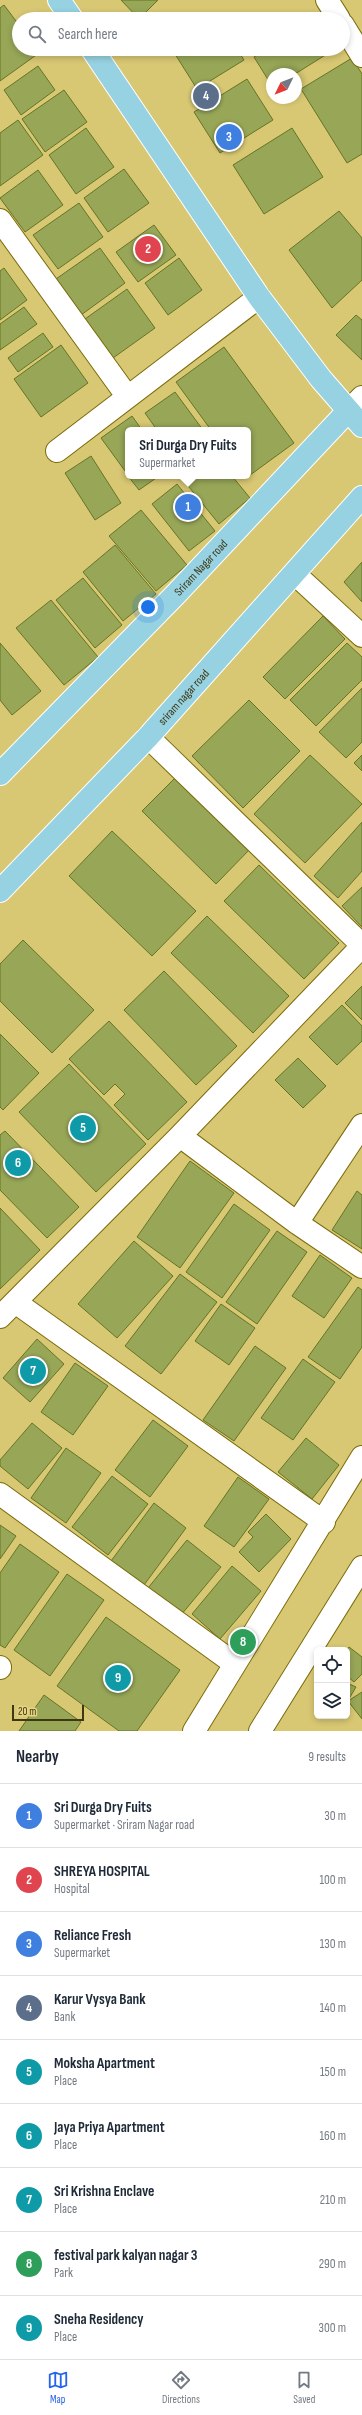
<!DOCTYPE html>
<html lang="en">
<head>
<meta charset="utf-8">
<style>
  body { margin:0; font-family:"Sofia Sans Condensed",sans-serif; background:#f2f2f3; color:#1f2937 }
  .controls { position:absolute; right:12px; bottom:12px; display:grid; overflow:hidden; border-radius:6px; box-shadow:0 2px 6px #0003 }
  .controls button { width:36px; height:36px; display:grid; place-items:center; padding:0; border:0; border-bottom:1px solid #e0e1e3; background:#fff; color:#1f2937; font:20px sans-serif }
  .compass { position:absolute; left:266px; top:68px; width:36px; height:36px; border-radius:50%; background:#fff; box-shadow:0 2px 6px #0003; rotate:227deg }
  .scale { position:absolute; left:12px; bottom:10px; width:72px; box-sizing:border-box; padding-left:4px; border:2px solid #3f3815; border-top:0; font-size:11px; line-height:14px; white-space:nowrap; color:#3f3815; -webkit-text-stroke:3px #e5d480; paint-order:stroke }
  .you { position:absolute; left:148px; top:607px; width:14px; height:14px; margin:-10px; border:3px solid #fff; border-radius:50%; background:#1a73e8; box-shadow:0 0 0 6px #1a73e833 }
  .badge { display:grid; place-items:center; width:26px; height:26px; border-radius:50%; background:#2563eb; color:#fff; font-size:13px; font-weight:700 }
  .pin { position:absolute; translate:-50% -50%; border:2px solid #fff; box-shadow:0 1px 4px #0006 }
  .popup { position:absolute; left:125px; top:427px; width:126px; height:52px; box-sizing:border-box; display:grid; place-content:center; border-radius:6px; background:#fff; filter:drop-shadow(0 1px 3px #0005); font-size:13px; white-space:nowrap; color:#747a83 }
  .popup b { font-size:15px; color:#1f2937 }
  .popup::after { content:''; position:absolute; left:50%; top:100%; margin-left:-8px; border:8px solid transparent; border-top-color:#fff }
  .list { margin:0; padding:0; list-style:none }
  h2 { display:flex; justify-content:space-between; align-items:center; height:52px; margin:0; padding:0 16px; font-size:17px }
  h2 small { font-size:13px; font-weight:400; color:#747a83 }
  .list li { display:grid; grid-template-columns:26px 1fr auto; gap:12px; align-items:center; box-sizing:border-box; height:64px; padding:0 16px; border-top:1px solid #e0e1e3 }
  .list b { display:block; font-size:15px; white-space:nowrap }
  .list p { margin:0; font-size:13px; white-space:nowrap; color:#747a83 }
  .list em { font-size:13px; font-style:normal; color:#747a83 }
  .icon { flex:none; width:22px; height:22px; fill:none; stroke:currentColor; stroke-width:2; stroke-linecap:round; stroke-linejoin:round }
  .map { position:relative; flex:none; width:362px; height:1731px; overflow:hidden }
  .search { position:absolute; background:#fff; box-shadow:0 2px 6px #0003; left:12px; right:12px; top:12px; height:44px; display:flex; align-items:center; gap:10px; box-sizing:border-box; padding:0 14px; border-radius:22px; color:#747a83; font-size:15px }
  .sheet { height:628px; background:#fff }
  nav { display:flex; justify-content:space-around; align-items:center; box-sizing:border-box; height:56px; border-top:1px solid #e0e1e3; background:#fff; font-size:11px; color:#747a83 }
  nav a { display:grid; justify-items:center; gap:2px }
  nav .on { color:#2563eb }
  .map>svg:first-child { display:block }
</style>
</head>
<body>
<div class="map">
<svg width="362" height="1731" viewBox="0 0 362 1731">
  <rect width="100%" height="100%" fill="#d8c773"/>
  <path fill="#97a657" stroke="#677523" d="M121,0H158L139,19Z
    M4,5L19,25V49H36L39,53L0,81V8Z
    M183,49H237L244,60L197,89L175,54Z
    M267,49H335L295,74H272V86L254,57Z
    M352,58L362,74V154L347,163L301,89Z
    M38,66L55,90L21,115L4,90Z
    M247,79L273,120L220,153L194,112Z
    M64,90L87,122L45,152L22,119Z
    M18,120L43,155L0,186V133Z
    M86,128L114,167L76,194L49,155Z
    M292,128L323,177L264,214L233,165Z
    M124,169L149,203L108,232L84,198Z
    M38,170L63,205L25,232L0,198Z
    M79,203L103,237L58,269L33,235Z
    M339,211L362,238V280L332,308L289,250Z
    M154,225L176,255L138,282L116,252Z
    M100,248L125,283L81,315L56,279Z
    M179,258L202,290L168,315L145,283Z
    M4,268L27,300L0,320V271Z
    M127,289L155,328L113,358L85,319Z
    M24,307L37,324L0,350V324Z
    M356,315L362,320V360L336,335Z
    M43,333L53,347L18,372L8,358Z
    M61,345L88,383L41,417L14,379Z
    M224,347L294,443L246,478L244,476H248V430H211L176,382Z
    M175,392L203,430H157L145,413Z
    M132,416L142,430H128V475L101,438Z
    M91,456L121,503L95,520L65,473Z
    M128,476H159L139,490Z
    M180,476H232L250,498L219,524Z
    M177,484L215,531L189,551L152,504Z
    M141,510L187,565L156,591L109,536Z
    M115,545L156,594L123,621L83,572Z
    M362,562V602L344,582Z
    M83,578L122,625L95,648L56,600Z
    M51,600L98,657L64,685L16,628Z
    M323,616L345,639L285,699L263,677Z
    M0,643L41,691L12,715L0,700Z
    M347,643L362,657V680L316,726L290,700Z
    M362,688V742L346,758L319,732Z
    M249,700L300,751L243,808L192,756Z
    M310,755L362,804L305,863L254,814Z
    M362,755V771L354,763Z
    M179,774L252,847L216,884L142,811Z
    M362,822V871L338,898L314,876Z
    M112,831L196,911L152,956L69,876Z
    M259,865L339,943L304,979L224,901Z
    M362,887V927L342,906Z
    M207,916L289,996L253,1033L171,953Z
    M23,940L94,1010L52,1053L0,1001V964Z
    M164,971L237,1046L196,1085L124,1010Z
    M362,986V1020L345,1003Z
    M342,1005L362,1026V1041L337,1065L309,1037Z
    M109,1021L187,1102L148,1140L114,1105L125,1094L115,1084L104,1095L69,1059Z
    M0,1034L39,1073L3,1110L0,1107Z
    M298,1058L326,1086L303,1108L275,1080Z
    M69,1064L146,1144L96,1192L19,1112Z
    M5,1131L79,1207L47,1238L0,1190V1135Z
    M190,1161L234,1193L180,1268L137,1237Z
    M357,1191L362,1195V1249L332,1230Z
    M234,1204L270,1230L222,1298L186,1272Z
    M0,1208L40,1250L0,1289Z
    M277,1231L307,1252L257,1324L226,1302Z
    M134,1241L173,1276L117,1338L78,1304Z
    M320,1255L352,1278L324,1318L292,1296Z
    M180,1274L217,1302L161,1374L125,1346Z
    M358,1287L362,1290V1347L340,1379L308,1357Z
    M221,1304L255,1328L229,1365L195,1341Z
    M37,1339L64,1364L30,1402L3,1378Z
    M255,1346L286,1368L234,1441L203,1420Z
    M303,1359L335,1382L293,1440L261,1418Z
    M75,1363L108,1386L73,1435L41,1412Z
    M153,1420L188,1446L150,1497L115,1470Z
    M32,1423L62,1448L28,1489L0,1466V1460Z
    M306,1438L339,1465L312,1499L278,1472Z
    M66,1448L101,1473L66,1523L31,1498Z
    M112,1476L148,1504L108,1555L72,1527Z
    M238,1477L269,1499L234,1547L204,1526Z
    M154,1503L186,1528L144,1585L111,1561Z
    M266,1514L291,1539L259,1572L239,1552L253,1537L248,1532Z
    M0,1525L16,1536L0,1559Z
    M187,1540L221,1567L181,1615L148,1588Z
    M20,1544L59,1572L5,1648L0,1645V1573Z
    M232,1566L261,1591L220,1639L192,1614Z
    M67,1574L104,1600L50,1676L14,1650Z
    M106,1617L180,1670L137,1731H119L57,1686Z
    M349,1647L362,1657V1674L354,1682L347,1676V1650Z
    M347,1683L356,1687L347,1702Z
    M362,1692V1719L348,1701Z
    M44,1695L81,1722L75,1731H19Z"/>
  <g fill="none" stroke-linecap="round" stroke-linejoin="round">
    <g stroke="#7b6b09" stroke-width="24">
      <path id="minor" d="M327,0L339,19
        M343,25L362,56
        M0,220L127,396
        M348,411L362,397
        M57,451L259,297
        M295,574L362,636
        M148,737L362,945
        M180,1136L297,1223L362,1267
        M297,1223L362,1125
        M15,1302L324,1522
        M0,1317L180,1136L362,946
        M0,1494L235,1664
        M0,1668V1667
        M194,1731L362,1457
        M260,1731L362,1567"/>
    </g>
    <g stroke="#fff" stroke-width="24">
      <g id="major">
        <path d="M59,0L72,19"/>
        <path d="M92,49L259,297L321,379L362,426"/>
        <path id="s1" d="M0,774L177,593L348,411"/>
        <path id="s2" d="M0,891L148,737L362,497"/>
      </g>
    </g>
    <use href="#minor" stroke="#fff" stroke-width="22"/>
    <use href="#major" stroke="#97d2e2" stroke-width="22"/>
  </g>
  <g text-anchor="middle" stroke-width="4" stroke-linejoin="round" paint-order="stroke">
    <g font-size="12" fill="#3f3815" stroke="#e5d480">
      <text dy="4" stroke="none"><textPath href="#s1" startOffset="288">Sriram Nagar road</textPath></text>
      <text dy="4" stroke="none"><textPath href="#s2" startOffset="267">sriram nagar road</textPath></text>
    </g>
  </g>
</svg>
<div class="controls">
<button><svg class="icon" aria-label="locate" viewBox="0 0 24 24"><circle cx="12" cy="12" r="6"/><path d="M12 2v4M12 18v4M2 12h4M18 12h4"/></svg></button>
<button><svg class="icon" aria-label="layers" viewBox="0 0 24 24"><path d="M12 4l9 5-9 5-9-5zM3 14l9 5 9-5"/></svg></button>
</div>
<svg class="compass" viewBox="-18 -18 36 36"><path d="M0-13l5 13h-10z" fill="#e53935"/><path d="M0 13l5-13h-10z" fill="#747a83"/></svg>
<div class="scale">20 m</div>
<div class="you"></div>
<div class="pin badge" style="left:188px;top:507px;background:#3f7fe0">1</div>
<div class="popup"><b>Sri Durga Dry Fuits</b>Supermarket</div>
<div class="pin badge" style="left:148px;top:249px;background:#e0444e">2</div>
<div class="pin badge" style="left:229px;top:137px;background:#3f7fe0">3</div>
<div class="pin badge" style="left:206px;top:96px;background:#5c6f8a">4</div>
<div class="pin badge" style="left:83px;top:1128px;background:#0f9aa8">5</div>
<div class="pin badge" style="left:18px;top:1163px;background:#0f9aa8">6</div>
<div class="pin badge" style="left:33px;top:1371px;background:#0f9aa8">7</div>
<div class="pin badge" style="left:243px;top:1642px;background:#2e9e5b">8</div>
<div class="pin badge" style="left:118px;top:1678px;background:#0f9aa8">9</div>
<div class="search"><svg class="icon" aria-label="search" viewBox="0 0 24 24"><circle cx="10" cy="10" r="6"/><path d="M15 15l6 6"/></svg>Search here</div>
</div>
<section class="sheet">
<h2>Nearby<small>9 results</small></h2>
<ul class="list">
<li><span class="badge" style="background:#3f7fe0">1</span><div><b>Sri Durga Dry Fuits</b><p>Supermarket · Sriram Nagar road</p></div><em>30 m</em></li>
<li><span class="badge" style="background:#e0444e">2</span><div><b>SHREYA HOSPITAL</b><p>Hospital</p></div><em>100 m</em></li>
<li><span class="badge" style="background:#3f7fe0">3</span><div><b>Reliance Fresh</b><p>Supermarket</p></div><em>130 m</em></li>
<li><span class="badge" style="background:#5c6f8a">4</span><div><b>Karur Vysya Bank</b><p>Bank</p></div><em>140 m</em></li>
<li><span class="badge" style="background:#0f9aa8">5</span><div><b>Moksha Apartment</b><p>Place</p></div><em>150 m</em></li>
<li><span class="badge" style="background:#0f9aa8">6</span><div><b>Jaya Priya Apartment</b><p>Place</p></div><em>160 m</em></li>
<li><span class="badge" style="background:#0f9aa8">7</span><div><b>Sri Krishna Enclave</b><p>Place</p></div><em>210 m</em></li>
<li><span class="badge" style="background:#2e9e5b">8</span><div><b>festival park kalyan nagar 3</b><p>Park</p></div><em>290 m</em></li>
<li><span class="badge" style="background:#0f9aa8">9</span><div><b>Sneha Residency</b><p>Place</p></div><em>300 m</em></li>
</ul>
</section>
<nav>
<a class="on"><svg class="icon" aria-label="map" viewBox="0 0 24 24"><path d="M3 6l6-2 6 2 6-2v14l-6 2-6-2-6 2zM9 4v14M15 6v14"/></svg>Map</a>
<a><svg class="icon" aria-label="directions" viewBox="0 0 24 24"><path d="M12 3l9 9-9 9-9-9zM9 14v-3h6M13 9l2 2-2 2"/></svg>Directions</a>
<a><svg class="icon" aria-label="saved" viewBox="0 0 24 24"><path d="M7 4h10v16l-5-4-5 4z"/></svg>Saved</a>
</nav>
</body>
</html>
